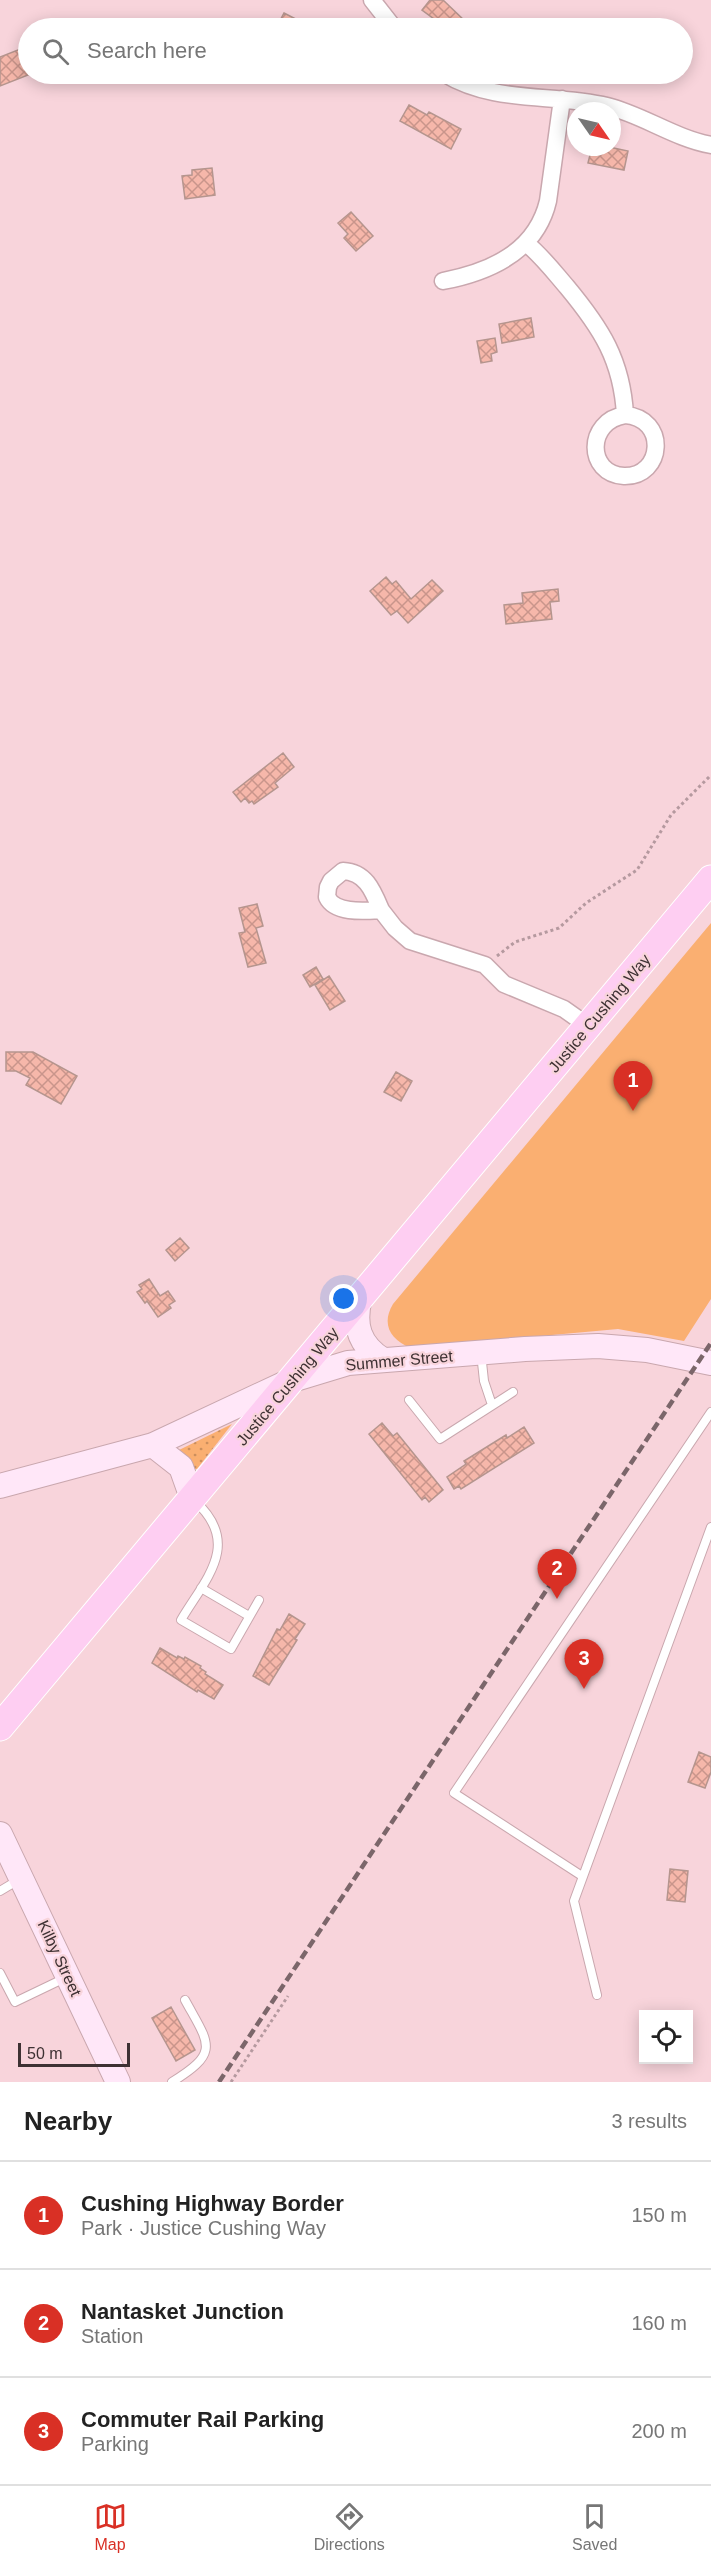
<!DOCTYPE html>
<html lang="en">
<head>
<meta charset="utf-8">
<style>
  body { margin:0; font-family:Arial,sans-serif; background:#f2f2f2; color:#222 }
  .controls { position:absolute; right:18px; bottom:18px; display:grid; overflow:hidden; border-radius:0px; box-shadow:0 3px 15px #0003 }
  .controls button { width:54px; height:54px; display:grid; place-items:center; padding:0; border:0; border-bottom:2px solid #e0e0e0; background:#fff; color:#222; font:30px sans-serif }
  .compass { position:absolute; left:567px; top:102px; width:54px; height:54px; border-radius:50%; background:#fff; box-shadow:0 3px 15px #0003; rotate:124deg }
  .scale { position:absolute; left:18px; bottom:15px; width:112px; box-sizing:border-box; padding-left:6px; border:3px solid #3e3133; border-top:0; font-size:16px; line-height:21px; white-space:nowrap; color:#3e3133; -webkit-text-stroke:4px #f8d4db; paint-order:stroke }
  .you { position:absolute; left:344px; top:1299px; width:21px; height:21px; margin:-15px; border:4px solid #fff; border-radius:50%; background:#1a73e8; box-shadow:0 0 0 9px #1a73e833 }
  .badge { display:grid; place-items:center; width:39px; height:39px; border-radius:50%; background:#d93025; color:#fff; font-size:20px; font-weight:700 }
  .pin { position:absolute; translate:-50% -50px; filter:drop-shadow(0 2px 3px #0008) }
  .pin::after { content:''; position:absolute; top:32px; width:21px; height:18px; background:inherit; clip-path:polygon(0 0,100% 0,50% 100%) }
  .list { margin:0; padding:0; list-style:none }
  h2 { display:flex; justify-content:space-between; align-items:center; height:78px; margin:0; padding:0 24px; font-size:26px }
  h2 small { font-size:20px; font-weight:400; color:#767676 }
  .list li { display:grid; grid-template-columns:39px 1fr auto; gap:18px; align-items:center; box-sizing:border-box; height:108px; padding:0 24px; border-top:2px solid #e0e0e0 }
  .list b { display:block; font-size:22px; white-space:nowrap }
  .list p { margin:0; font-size:20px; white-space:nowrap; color:#767676 }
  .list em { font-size:20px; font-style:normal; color:#767676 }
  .icon { flex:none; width:33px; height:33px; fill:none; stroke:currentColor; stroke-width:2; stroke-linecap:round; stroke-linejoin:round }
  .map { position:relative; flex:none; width:711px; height:2082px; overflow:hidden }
  .search { position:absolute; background:#fff; box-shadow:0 3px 15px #0003; left:18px; right:18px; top:18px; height:66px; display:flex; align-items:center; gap:15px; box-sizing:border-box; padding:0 21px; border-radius:33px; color:#767676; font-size:22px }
  .sheet { height:402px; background:#fff }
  nav { display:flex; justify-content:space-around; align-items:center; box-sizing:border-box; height:84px; border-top:2px solid #e0e0e0; background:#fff; font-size:16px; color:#767676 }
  nav a { display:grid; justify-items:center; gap:3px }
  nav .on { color:#d93025 }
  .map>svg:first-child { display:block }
</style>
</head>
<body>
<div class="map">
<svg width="711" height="2082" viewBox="0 0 711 2082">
  <defs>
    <pattern id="grass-dots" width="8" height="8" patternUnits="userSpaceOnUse" patternTransform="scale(1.5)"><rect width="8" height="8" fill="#faaf71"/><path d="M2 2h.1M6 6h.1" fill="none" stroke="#cc8f5d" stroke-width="1.8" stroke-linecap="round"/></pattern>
    <pattern id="building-cross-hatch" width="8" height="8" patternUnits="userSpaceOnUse" patternTransform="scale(1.5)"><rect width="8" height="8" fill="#f6b7aa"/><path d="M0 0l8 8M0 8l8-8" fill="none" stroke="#c9958b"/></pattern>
  </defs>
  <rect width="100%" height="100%" fill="#f8d4db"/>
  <path fill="url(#grass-dots)" d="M232,1424L197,1469H194L177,1451Z"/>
  <path fill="#faaf71" d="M711,923V1299L684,1341L618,1329L411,1348C390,1340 381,1324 393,1304Z"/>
  <path fill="url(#building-cross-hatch)" stroke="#b5958e" stroke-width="1.5" d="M430,0H443L465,21L459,28H450L442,22L441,24L422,10Z
    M284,13L313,28H276Z
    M28,46V75L0,86V57Z
    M409,105L427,115L429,112L461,129L451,149L400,121Z
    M592,147H609L628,151L624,170L588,163Z
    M212,168L215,195L185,199L182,176L192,175V170Z
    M351,212L373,236L356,251L344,238L348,234L338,223Z
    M531,318L534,337L502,343L499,324Z
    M495,338L497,352L491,354L492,361L481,363L477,341Z
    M386,577L392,584L396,581L411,599L432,580L443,591L408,623L397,611L391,615L370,591Z
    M558,589L559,601L550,602L552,619L506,624L504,605L523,603L522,593Z
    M283,753L294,767L275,783L278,787L254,804L252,801L249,803L245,798L241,802L233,792Z
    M257,904L263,926L256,928L266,963L248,967L239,933L245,932L239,908Z
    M316,967L323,979L310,987L303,975Z
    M329,976L345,1001L330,1010L315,985Z
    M6,1052H33L77,1076L61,1104L26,1085L30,1078L16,1071H6Z
    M396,1072L412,1081L401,1101L384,1092Z
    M180,1238L189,1248L175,1261L166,1250Z
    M149,1279L160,1296L168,1291L175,1301L169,1305L171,1308L158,1317L147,1301L145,1303L137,1292L142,1289L139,1285Z
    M382,1423L393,1436L397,1433L443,1490L429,1502L425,1497L422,1500L369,1434Z
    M524,1427L534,1443L461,1489L459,1486L454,1489L447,1477L466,1464L464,1461L506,1435L507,1438Z
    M289,1614L305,1624L295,1639L297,1640L269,1685L253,1676L277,1629L280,1630Z
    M160,1648L177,1658L178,1656L184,1659L185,1657L201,1666L200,1668L206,1672L205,1674L223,1685L214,1699L198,1690L197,1692L152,1663Z
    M699,1752L711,1757V1772L705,1788L688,1782Z
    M670,1869L688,1871L685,1902L667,1900Z
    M171,2007L195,2050L176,2061L152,2018Z"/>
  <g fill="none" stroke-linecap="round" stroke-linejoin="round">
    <g stroke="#c9a7ae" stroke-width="10">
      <path id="lane" d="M481,1353L484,1381L492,1405
        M409,1400L440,1439L513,1392
        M195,1501C242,1544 206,1578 181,1620L231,1649L259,1600
        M201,1588L249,1616
        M582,1876L454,1793L711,1412
        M0,1891L20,1879
        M0,1973L15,2002L65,1978
        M597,1995L574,1901L711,1527
        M172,2082C221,2052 209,2044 185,2000"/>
    </g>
    <g stroke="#c9a7ae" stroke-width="19">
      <path id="street" d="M372,0L394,28
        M445,74C494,104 553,93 607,106C643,115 674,138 711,145
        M526,243C542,256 554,272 567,287C601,328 622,360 625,415C586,421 586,474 624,476C664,477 668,418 625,415
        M443,281C490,272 536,252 548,201L562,99
        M381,910C373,891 366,872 343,871L331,881L328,887L327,897C335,914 365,911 381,910L395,928L410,941L485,965L504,984L564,1009L588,1026"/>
    </g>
    <g stroke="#c9a7ae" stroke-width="26">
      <path id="secondary" d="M360,1298C353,1325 359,1345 383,1360
        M153,1445L181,1467L192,1498
        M0,1486L153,1445L292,1380L348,1363L525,1349L598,1346L647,1350L711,1363
        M0,1834L118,2082"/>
    </g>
    <g stroke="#fff" stroke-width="29">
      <path id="primary" d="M0,1727L711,879"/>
    </g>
    <path stroke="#b5999f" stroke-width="3" stroke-dasharray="3 3" stroke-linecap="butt" d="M497,956L515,942L559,928L586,903L637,870L671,815L711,775
      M231,2082L288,1996"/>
    <use href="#lane" stroke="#fff" stroke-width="8"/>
    <use href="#street" stroke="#fff" stroke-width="16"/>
    <use href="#secondary" stroke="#ffe7f8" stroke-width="24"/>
    <use href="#primary" stroke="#fecef2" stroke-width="27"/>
    <path stroke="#7b666a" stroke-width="4.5" stroke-dasharray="9 4.5" stroke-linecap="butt" d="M219,2082L711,1343"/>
  </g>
  <g text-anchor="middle" stroke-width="4.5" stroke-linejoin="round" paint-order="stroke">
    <g font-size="16" fill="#3e3133" stroke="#f8d4db">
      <text transform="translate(599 1013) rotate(-50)" y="6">Justice Cushing Way</text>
      <text transform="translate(399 1360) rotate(-5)" y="6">Summer Street</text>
      <text transform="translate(287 1386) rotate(-50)" y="6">Justice Cushing Way</text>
      <text transform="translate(60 1958) rotate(65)" y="6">Kilby Street</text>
    </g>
  </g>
</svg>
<div class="controls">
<button><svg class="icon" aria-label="locate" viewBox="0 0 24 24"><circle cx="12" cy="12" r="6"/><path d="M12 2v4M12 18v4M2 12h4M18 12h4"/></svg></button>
</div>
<svg class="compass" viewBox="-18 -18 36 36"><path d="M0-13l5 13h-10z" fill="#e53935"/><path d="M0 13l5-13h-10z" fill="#767676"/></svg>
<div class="scale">50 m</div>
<div class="you"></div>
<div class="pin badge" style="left:633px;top:1111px">1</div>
<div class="pin badge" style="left:557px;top:1599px">2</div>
<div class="pin badge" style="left:584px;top:1689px">3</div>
<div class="search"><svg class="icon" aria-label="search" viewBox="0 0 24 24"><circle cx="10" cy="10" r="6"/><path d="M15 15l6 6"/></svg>Search here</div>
</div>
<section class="sheet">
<h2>Nearby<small>3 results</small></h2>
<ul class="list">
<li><span class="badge">1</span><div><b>Cushing Highway Border</b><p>Park · Justice Cushing Way</p></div><em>150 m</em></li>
<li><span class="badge">2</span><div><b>Nantasket Junction</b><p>Station</p></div><em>160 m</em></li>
<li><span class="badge">3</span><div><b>Commuter Rail Parking</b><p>Parking</p></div><em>200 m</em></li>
</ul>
</section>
<nav>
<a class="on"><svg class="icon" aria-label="map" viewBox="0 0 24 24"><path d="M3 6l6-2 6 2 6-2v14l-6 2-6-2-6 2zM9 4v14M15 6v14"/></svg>Map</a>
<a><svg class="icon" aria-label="directions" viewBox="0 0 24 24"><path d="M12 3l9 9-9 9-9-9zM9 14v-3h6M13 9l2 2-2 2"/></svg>Directions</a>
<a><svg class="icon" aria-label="saved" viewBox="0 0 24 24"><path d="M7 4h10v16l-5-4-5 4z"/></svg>Saved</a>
</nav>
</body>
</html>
